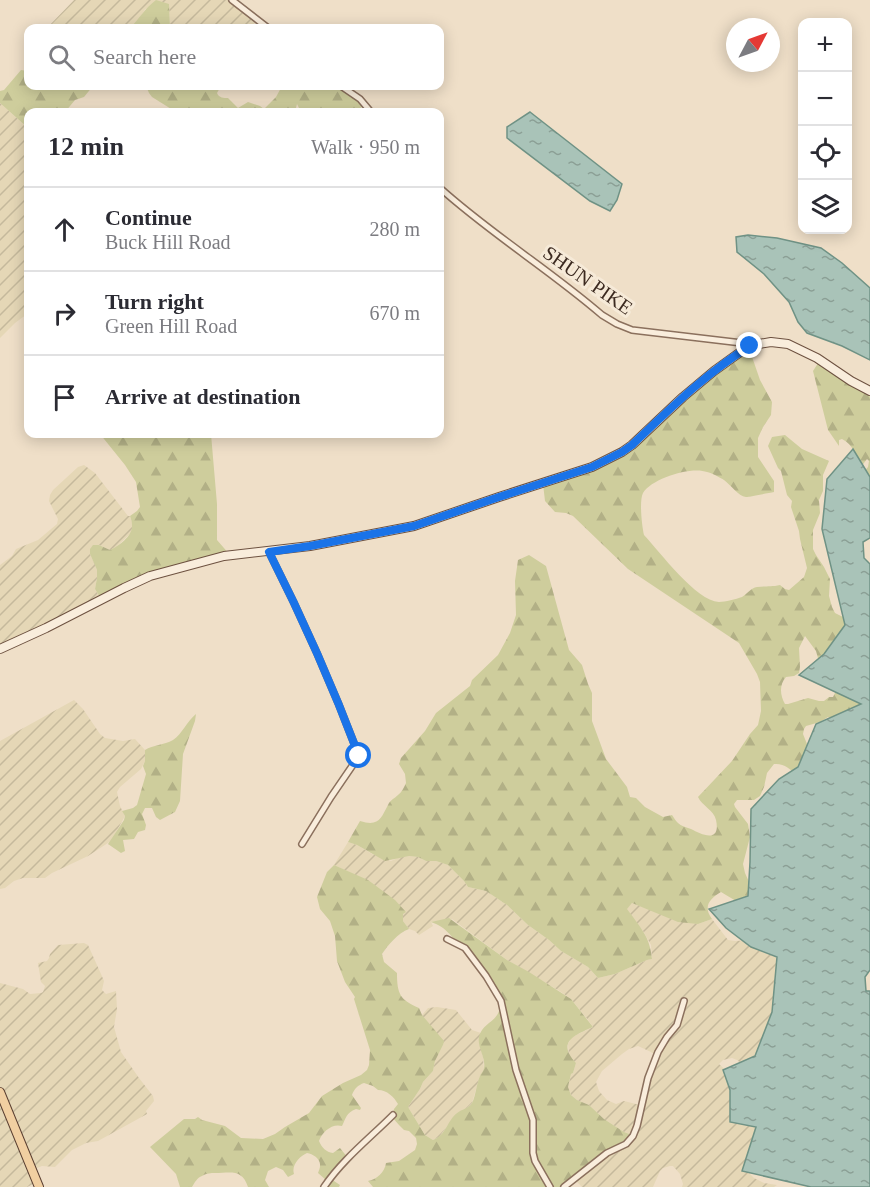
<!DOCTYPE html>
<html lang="en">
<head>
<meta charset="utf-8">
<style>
  body { margin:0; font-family:"Times New Roman",serif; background:#f7f7f7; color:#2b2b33 }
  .controls { position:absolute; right:18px; top:18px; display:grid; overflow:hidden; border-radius:12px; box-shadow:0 3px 15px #0003 }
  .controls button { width:54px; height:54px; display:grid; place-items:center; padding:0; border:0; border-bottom:2px solid #e1e1e2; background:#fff; color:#2b2b33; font:30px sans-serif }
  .compass { position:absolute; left:726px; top:18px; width:54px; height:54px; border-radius:50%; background:#fff; box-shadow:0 3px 15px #0003; rotate:49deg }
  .stop { position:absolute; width:18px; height:18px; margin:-14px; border:4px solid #1a73e8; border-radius:50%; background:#fff }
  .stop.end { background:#1a73e8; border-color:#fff; box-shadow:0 2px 6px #0008 }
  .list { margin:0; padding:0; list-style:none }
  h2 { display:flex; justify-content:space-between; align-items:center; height:78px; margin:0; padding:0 24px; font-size:26px }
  h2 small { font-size:20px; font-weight:400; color:#7c7c81 }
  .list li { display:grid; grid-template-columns:39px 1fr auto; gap:18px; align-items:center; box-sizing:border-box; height:84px; padding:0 24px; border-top:2px solid #e1e1e2 }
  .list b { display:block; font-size:22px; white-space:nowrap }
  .list p { margin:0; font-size:20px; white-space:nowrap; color:#7c7c81 }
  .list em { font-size:20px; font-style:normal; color:#7c7c81 }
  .icon { flex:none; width:33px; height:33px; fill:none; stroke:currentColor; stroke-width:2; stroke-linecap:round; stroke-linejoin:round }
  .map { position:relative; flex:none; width:870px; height:1187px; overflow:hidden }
  .search { position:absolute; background:#fff; box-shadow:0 3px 15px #0003; left:24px; top:24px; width:420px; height:66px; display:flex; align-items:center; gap:15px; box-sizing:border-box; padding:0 21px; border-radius:12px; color:#7c7c81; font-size:22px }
  .panel { position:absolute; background:#fff; box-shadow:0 3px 15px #0003; left:24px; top:108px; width:420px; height:330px; border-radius:12px }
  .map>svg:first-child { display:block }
</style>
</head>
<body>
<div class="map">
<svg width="870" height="1187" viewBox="0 0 870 1187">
  <defs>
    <pattern id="farmland-furrows" width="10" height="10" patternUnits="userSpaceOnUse" patternTransform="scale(1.5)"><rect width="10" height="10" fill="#e5d7b6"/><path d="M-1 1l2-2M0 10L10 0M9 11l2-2" fill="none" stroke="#c5b99c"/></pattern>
    <pattern id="forest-firs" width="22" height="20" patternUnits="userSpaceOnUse" patternTransform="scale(1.5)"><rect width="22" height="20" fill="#cecd9c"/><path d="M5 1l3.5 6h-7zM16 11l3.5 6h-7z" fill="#b2b086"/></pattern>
    <pattern id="water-ripples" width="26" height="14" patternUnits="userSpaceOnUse" patternTransform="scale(1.5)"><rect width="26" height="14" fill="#a9c3b8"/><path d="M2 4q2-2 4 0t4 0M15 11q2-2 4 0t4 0" fill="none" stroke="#8b9f95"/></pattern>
  </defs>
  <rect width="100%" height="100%" fill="#efdfc8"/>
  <path fill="url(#farmland-furrows)" fill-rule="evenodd" d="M74,0H232L257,19L252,28H170L169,4L145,9L141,17L130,28H47Z
    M0,103L28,128V315L23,317L15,323L0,338Z
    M84,465L95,473L128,516H130L133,526L131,533L116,547L110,550L99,545L90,554L97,570V578L95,589L101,599L0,650V565L12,556L16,549L38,540L57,524L58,519L49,501L50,495L53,490L78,467Z
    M74,700L83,709L100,734L105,738L123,741L135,739L145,750V761L141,769L120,787L117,792L120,806L125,816L111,841L88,856L52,873L45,878H23L14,881L5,888L0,889V741Z
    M348,842L357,845L372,854L391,861L399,857L409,856L418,857L426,861H436L448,865L464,881L468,887L486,891L507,905L528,925L549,940L561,951L588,967L598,978L615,974L647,960L652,959L651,945L643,931L626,909L632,903L698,924L712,919L728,940L735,941L768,939L773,943L778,965L767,1048L743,1065L737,1060L732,1058L723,1060L719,1064L733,1077L732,1115L729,1119L730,1122L755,1125L758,1138L748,1169L750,1174L754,1178L764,1183L777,1185L774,1187H682L683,1184L680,1174L673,1166H670L663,1168L660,1171L653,1187H582L574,1179L632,1135L624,1132L604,1119L589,1105L577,1100L571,1095L568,1087L571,1074L573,1073L576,1063L569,1056L568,1044L572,1037L593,1027L588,1020L571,999L561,992L507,960L452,919L431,922L433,926L419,935L415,931L409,929L403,921V914L355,875L334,865ZM638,1046L651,1052L657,1056L640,1105L624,1101L616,1104L607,1100L599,1091L596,1082L602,1071L622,1054L629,1049Z
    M84,943L88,945L101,974L104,981L102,990L106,994L116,991L117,1009L114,1027L121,1052L139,1078L153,1096L154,1101L146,1111L147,1114L98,1141L86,1143L72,1150L55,1167L42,1166L32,1170L36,1183L27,1187H0V983L23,989L30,994L41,993L43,992L45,986L41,982L38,963L47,961L49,958L50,954L58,945Z
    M437,1007L456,1010L472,1030L481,1033L479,1042L483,1057L484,1069L479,1079L472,1103L467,1108L457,1113L439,1137L433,1140L425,1135L408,1107L420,1089L423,1082L433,1071L435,1061L443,1045L422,1015L428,1008Z"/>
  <path fill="url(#forest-firs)" d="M156,0L169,4L170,28H130C139,19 145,8 156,0Z
    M21,70L28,71V86H93L84,97L75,100L65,112H28V128L0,103V91L4,90Z
    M146,86H221L217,93C219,98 224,98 228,98L238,108L248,102L260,106L264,109L276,97L282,86H342L364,104L357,112H324L318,110L312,112H301L297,104L295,112H176L152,97L149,93Z
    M749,348L760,380L772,402L771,415L763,427L758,438V457L774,481V492C768,493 750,497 746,497C738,496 731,485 724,480C719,477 712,473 707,472C692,466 652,478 643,493C639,501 642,526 644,535C660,552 696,601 719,602C725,602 736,599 742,597C747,594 751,588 757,587C766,586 771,587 780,585L785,589L789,590L804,577L807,568L800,539L799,531L791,507L792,501L787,495L781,471L778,468L768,446L772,437L785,435L802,449L829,461L823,475V491L819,500L820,513L813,530V549L816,555L824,567L830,579L829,596L832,607L835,613L845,618L847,627L821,669L816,651L805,636L799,648L800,667L799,673L794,676L786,677C779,685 780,695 785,704H788L808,698L819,701H824L829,697H833L837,689L861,703L864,712L837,721L828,717L820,722L806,726L804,729L803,734L807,744V752L797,775C790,769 784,763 774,764L767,773L764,787L760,796L754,800H737L734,804L735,807L748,824L750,837L743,864L745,873L754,893L741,904L721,892C709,899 703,907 712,919L698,924L678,922L632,903L627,909C640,927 650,936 652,959L647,960L615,974L598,978L588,967L561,951L549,940L528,925L507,905L486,891L468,887L464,881L448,865L436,861H426L418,857L409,856L385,861L357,845L348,842L360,821C379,827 381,818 388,805C390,800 395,798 398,795C402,792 404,787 406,783L405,774L399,764L401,758L425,731L436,713L470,686L472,680L498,655L510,633L516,615L515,581L518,560L529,555L546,566L569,650L582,665L588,684L592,693V721L606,759L627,787L630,797L636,798L645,807L663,817L672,815C674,818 675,820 678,823C681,826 686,827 691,829C702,835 721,843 716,820C714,810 702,806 698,797L732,761L750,734L758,725L761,711L760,682L757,674L739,643L628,569L573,516L566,513L555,512L545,501L543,484L622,452L660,418Z
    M820,360L870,391V478L854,483L868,467L869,461L867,459L861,467C855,456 854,445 842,439L839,440V446L828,430L813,371Z
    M100,434H211L217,504V540L230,555L185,566L101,599L95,589L97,578V570L90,554V549L93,545H99L110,550C119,546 133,536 132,525C132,522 131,519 130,516L137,511L140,507L136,482L125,465Z
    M196,714L195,721L183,754L180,801L175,812L160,820L156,817L152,808H145L142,814L146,825L145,830L138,832L134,839L123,840L125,851L121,853L108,844L124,820L125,816L122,811L133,808L137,805L146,774L143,766L145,761V750C153,745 164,745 173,740C182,734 187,721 196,714Z
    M334,865L368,880L395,900L406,912L403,914V921L409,929C398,933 388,945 382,954L384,962L397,973C397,994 400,1000 419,1008L422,1015L444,1041L443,1045L435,1061L433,1071L423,1082L420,1089L408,1107L425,1135L433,1140C446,1135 447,1121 457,1113C462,1109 468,1109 472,1103C476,1095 476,1085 480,1076C480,1075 484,1070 484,1068C486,1058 477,1047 479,1037C483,1020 504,1022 499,999C497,990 452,934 443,928C439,925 434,923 431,922L449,918L507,960L529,972L571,999L593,1027C575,1035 556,1042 576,1063L573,1073L571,1074L568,1087L571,1095L577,1100L589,1105L604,1119L624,1132L632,1135L630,1141L607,1153L564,1187H373L368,1181C376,1180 385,1172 386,1163L399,1161L415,1150L417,1144L416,1138L409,1131L404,1130L399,1125L392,1117L394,1109L398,1104C394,1097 387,1090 378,1090L373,1086L364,1083C358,1085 354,1089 352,1095L361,1108L360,1110L356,1109C346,1113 346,1118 342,1126C332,1123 322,1132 319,1141C322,1148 326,1152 333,1153L340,1148L348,1158L331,1179L340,1185L339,1187H325L326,1180L318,1173C319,1170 320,1168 320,1166C321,1159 313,1154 307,1153C300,1156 291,1165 294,1174L288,1177L283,1170L276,1167L268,1171L265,1180L269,1187H248C242,1168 230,1173 215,1173C211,1173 207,1173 202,1176C197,1178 195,1182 192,1187H180L176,1174L150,1147L184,1119H195L198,1117L202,1120L225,1126L241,1138L263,1139L275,1134L285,1127L309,1113L322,1096L343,1083L361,1075L367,1070L369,1065L370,1050L354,999L355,997L345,982L337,961L335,936L330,921L320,909L317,897L327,872Z"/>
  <path fill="url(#water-ripples)" stroke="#6f9285" stroke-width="1.5" d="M530,112L622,184L617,200L610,211L590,201L507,138V127Z
    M748,235L777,238L821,248L842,263L870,288V360L842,346L807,333L798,322L789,302L764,274L737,252L736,237Z
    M853,449L870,477V538L863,542L864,558L870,564V970L865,977L866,991H870V1187H811L742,1171L756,1127L730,1122V1090L723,1070L755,1056L772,1012L777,957L751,947L726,928L709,909L748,896L750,862L751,809L779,779L798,767L816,724L861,704L799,675L824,654L845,625L822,529L827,479Z"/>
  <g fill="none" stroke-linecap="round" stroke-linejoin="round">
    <g stroke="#8b705d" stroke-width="8">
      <path id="minor" d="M232,0L268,28
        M341,86L360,99L371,112
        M440,188C491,234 550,270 602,315L617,324L632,330L742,343L750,346
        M269,552C303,619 333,687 359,756L331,797L302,844
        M447,939L465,948L486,976L501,1001L516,1070L533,1120V1153L535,1161L550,1187
        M324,1187C342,1160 370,1138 393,1115
        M564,1187L607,1153L626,1144L633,1136L637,1126L648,1078L658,1052L667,1037L677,1025L684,1001"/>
    </g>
    <g stroke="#6d5140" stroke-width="10">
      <path id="secondary" d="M0,649L46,628L124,588L150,576L224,556L310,546L414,526L499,497L592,467L622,452L632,445L683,397L714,371L739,353L750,346L759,344L771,342L788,344L817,358L851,381L870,391"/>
    </g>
    <g stroke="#5a3f31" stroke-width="10">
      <path id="primary" d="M0,1092L39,1187"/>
    </g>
    <use href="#minor" stroke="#f9eddc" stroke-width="5"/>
    <use href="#secondary" stroke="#f9eddc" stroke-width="8"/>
    <use href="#primary" stroke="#f1cfa1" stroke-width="8"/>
  </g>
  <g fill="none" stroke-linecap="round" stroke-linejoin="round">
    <path stroke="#1a73e8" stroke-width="8" d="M359,756C333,687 303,619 269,552L310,546L414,526L499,497L592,467L622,452L632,445C669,410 706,373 750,346"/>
  </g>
  <g text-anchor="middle" stroke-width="6" stroke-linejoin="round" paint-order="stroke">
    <g font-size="20" fill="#3c2a20" stroke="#f6ead8">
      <text transform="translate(588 280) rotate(35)" y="7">SHUN PIKE</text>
    </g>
  </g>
</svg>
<div class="controls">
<button>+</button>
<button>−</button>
<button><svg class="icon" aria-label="locate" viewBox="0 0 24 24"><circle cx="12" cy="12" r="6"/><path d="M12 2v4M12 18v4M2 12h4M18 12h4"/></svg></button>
<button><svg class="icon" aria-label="layers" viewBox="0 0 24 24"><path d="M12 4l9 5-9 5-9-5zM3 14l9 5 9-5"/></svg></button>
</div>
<svg class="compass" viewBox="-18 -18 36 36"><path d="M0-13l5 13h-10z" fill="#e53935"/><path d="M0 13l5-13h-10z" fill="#7c7c81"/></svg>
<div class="stop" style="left:359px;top:756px"></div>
<div class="stop end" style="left:750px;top:346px"></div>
<div class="search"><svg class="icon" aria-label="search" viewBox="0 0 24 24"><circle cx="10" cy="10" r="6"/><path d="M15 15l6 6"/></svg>Search here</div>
<section class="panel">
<h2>12 min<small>Walk · 950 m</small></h2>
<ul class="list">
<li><svg class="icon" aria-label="ahead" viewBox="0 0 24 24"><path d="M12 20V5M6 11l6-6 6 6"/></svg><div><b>Continue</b><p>Buck Hill Road</p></div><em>280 m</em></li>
<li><svg class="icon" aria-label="right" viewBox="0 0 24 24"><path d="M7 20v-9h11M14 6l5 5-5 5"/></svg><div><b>Turn right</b><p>Green Hill Road</p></div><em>670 m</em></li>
<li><svg class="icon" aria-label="arrive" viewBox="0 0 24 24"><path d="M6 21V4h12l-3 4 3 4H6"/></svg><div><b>Arrive at destination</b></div></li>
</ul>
</section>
</div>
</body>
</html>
